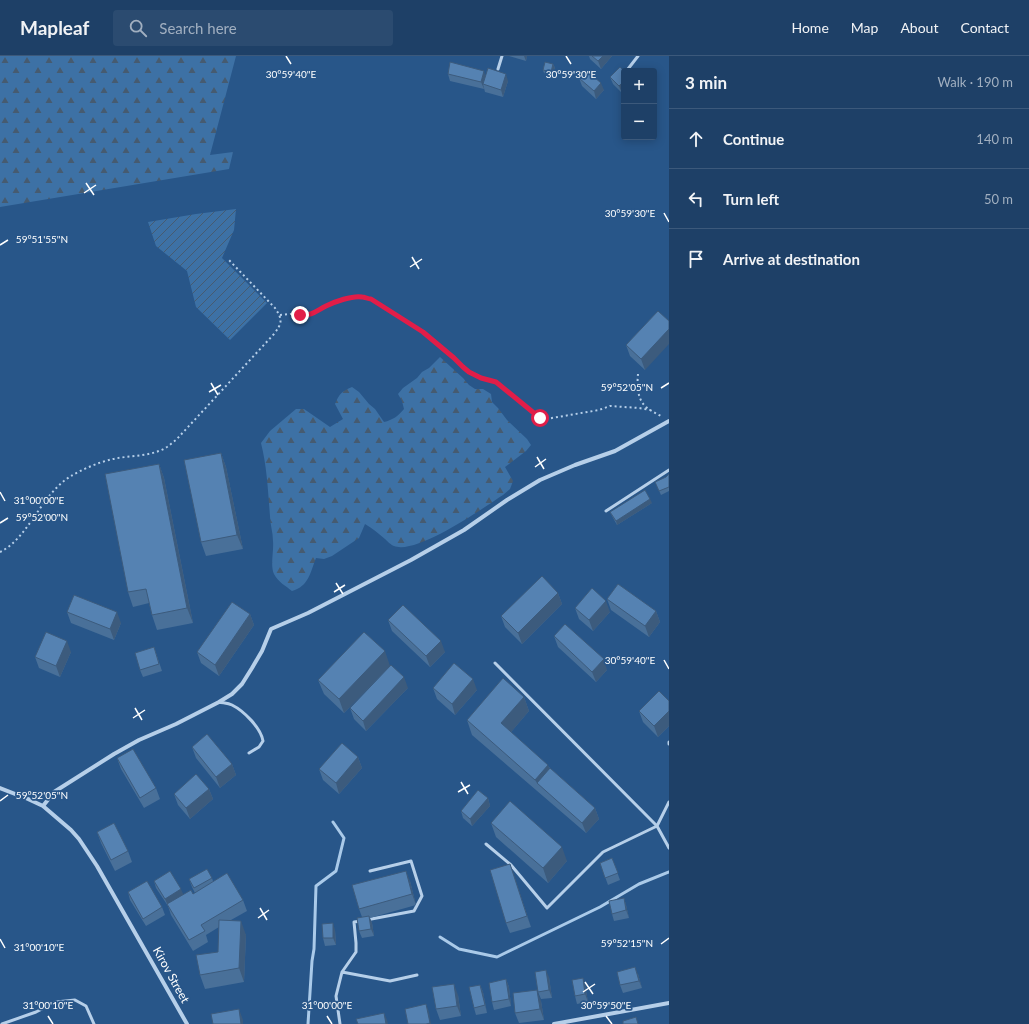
<!DOCTYPE html>
<html lang="en">
<head>
<meta charset="utf-8">
<style>
  body { margin:0; font-family:Lato,sans-serif; background:#2b4b70; color:#f1f3f6 }
  .controls { position:absolute; right:12px; top:12px; display:grid; overflow:hidden; border-radius:4px; box-shadow:0 2px 10px #0003 }
  .controls button { width:36px; height:36px; display:grid; place-items:center; padding:0; border:0; border-bottom:1px solid #3c597b; background:#1e4067; color:#f1f3f6; font:20px sans-serif }
  .stop { position:absolute; width:12px; height:12px; margin:-9px; border:3px solid #e11d48; border-radius:50%; background:#fff }
  .stop.end { background:#e11d48; border-color:#fff; box-shadow:0 1px 4px #0008 }
  .list { margin:0; padding:0; list-style:none }
  h2 { display:flex; justify-content:space-between; align-items:center; height:52px; margin:0; padding:0 16px; font-size:17px }
  h2 small { font-size:13px; font-weight:400; color:#a1afc0 }
  .list li { display:grid; grid-template-columns:26px 1fr auto; gap:12px; align-items:center; box-sizing:border-box; height:60px; padding:0 16px; border-top:1px solid #3c597b }
  .list b { display:block; font-size:15px; white-space:nowrap }
  .list em { font-size:13px; font-style:normal; color:#a1afc0 }
  .icon { flex:none; width:22px; height:22px; fill:none; stroke:currentColor; stroke-width:2; stroke-linecap:round; stroke-linejoin:round }
  .map { position:relative; flex:none; width:669px; height:968px; overflow:hidden }
  header { display:flex; align-items:center; gap:24px; box-sizing:border-box; height:56px; padding:0 20px; background:#1e4067; border-bottom:1px solid #3c597b }
  header strong { font-size:19px }
  nav { display:flex; gap:22px; margin-inline-start:auto; font-size:14px }
  .search { width:280px; height:36px; background:#2b4b70; display:flex; align-items:center; gap:10px; box-sizing:border-box; padding:0 14px; border-radius:4px; color:#a1afc0; font-size:15px }
  main { display:flex }
  aside { flex:1; background:#1e4067 }
  .map>svg:first-child { display:block }
</style>
</head>
<body>
<header>
<strong>Mapleaf</strong>
<div class="search"><svg class="icon" aria-label="search" viewBox="0 0 24 24"><circle cx="10" cy="10" r="6"/><path d="M15 15l6 6"/></svg>Search here</div>
<nav><a>Home</a><a>Map</a><a>About</a><a>Contact</a></nav>
</header>
<main>
<div class="map">
<svg width="669" height="968" viewBox="0 0 669 968">
  <defs>
    <pattern id="forest-firs" width="22" height="20" patternUnits="userSpaceOnUse"><rect width="22" height="20" fill="#3d71a5"/><path d="M5 1l3.5 6h-7zM16 11l3.5 6h-7z" fill="#465b70"/></pattern>
    <pattern id="garden-furrows" width="10" height="10" patternUnits="userSpaceOnUse"><rect width="10" height="10" fill="#3d71a5"/><path d="M-1 1l2-2M0 10L10 0M9 11l2-2" fill="none" stroke="#465b70"/></pattern>
  </defs>
  <rect width="100%" height="100%" fill="#285689"/>
  <path fill="url(#forest-firs)" d="M0,0H236L210,99L233,96L229,113L0,151Z
    M440,301L463,322L469,329L475,333H483L491,338L492,346L498,352L507,364L527,383L531,389L526,395L505,411L513,425L510,433L503,439C483,452 417,499 394,490C391,489 387,485 385,483C378,477 372,472 365,468L359,482L332,500L324,503L316,502C310,517 309,530 292,535C286,530 278,526 274,518C270,509 274,495 273,485C273,476 270,468 270,460C268,435 267,411 261,387L270,375L296,353H304L330,371L343,363L335,348C339,338 342,335 352,331L359,336L369,348L375,353L384,366C393,364 398,360 404,353L402,345L398,338L403,332L417,322L422,316L429,312Z"/>
  <path fill="url(#garden-furrows)" d="M236,153L234,174L222,202L267,247L230,284L196,251L187,215L156,190L148,166L196,158Z"/>
  <g fill="none" stroke-linecap="round" stroke-linejoin="round">
    <path stroke="#aacae9" stroke-width="3" d="M440,881L459,893L497,901L600,851L639,828L669,816
      M308,968L312,905L314,893L316,830L336,815L344,782L333,766"/>
    <path stroke="#b6cfe9" stroke-width="2" stroke-dasharray="2 3" stroke-linecap="butt" d="M280,259L291,258L306,259L314,257L325,250L336,246L355,241L362,240L371,243L423,276L454,302L463,311L469,316L481,322L497,326L540,362L546,363L599,354L610,350L639,352L650,354
      M638,318C637,329 637,343 646,351C651,355 657,358 663,361
      M0,496C29,482 41,438 71,420C83,413 99,406 113,403C131,399 151,401 167,391C170,389 173,386 176,384L274,278C282,267 283,264 275,252L228,203"/>
    <path stroke="#b6cfe9" stroke-width="3" d="M498,13L502,0
      M628,13L638,0
      M606,455L669,414
      M219,646C223,647 228,647 232,649C244,655 261,672 263,685L259,691L249,697
      M669,686V688
      M669,746L657,770L669,792
      M486,788L511,809L547,852L603,796L657,770L495,607
      M366,864L414,855L422,840L411,805L370,815
      M342,916L390,925L417,919
      M2,968L36,956L56,946L75,944L86,950L94,968
      M340,968L336,940L342,916L356,896V887L354,866L361,865"/>
    <path stroke="#b6cfe9" stroke-width="4" d="M0,732L28,743L43,750L71,774L79,783L97,810L187,968
      M43,750L54,736L114,698L139,684L176,668L219,646L232,638L242,628L252,612L262,595L271,573L308,557L411,504L464,474L507,444L540,424L575,409L615,395L669,365
      M554,968L669,947"/>
  </g>
  <path fill="#497099" d="M509,0H527L526,5Z
    M589,0H612L601,13L590,3Z
    M553,8L555,12L552,20L544,17L543,14Z
    M624,15V35L622,37L613,28L610,21Z
    M448,18L485,19L508,25L503,41L485,36L484,32V33L450,25Z
    M579,22L604,34L596,43L582,30Z
    M658,255L645,314L630,300L626,289Z
    M221,397L226,411L243,493L206,500L201,486Z
    M159,408L164,422L193,567L157,574L152,559L149,547L133,551L128,536Z
    M669,418V435L661,439L655,426L666,421Z
    M652,447L617,469L612,460L610,456Z
    M558,537L562,548L522,588L505,571L501,560Z
    M607,543L656,555L660,566L649,581L611,554Z
    M575,552L610,556L593,575L579,563Z
    M67,556L121,567L114,584L71,567Z
    M250,558L254,569L219,620L201,607L197,596Z
    M388,564L445,596L430,611L392,575Z
    M554,580L607,614L596,626L558,591Z
    M154,591L162,615L143,621L140,614Z
    M71,596L60,621L39,612L35,601Z
    M390,610L344,657L324,638L318,624Z
    M408,632L366,675L354,663L350,652Z
    M433,632L477,634L455,659L437,643Z
    M524,641L529,655L511,676L550,712L595,752L599,763L586,777L472,679L467,664Z
    M669,645V670L658,681L643,666L639,655Z
    M192,691L232,708L236,719L220,732L196,702Z
    M358,701L362,712L339,738L323,724L319,713Z
    M117,702L156,732L160,743L144,752L121,713Z
    M209,733L213,743L190,763L178,749L174,738Z
    M488,742L490,750L472,770L463,762L461,755Z
    M491,767L567,805L548,827L496,781Z
    M97,776L128,795L132,806L115,815L101,787Z
    M612,802L620,824L608,829L600,807Z
    M510,808L531,871L510,877L506,867Z
    M212,822L213,825L243,844L247,855L231,864L246,879L244,926L205,933L200,919L218,896L219,871L206,879L208,886L193,895L171,859L168,850L156,832L154,825L183,838H193L195,837L192,831L189,823Z
    M410,825L416,849L370,862L372,867L374,880L362,882L359,875L362,861L359,853Z
    M128,836L162,851L165,859L146,870L130,844Z
    M624,842L626,849L629,862L614,865L612,858Z
    M335,874L336,889L325,890L323,882Z
    M638,918L642,932L623,937L620,929Z
    M549,921L552,942L541,943L538,936Z
    M506,923L509,931L511,950L494,954L492,946Z
    M480,929L483,936L487,957L476,959L474,952Z
    M585,929L588,946L577,948L575,940Z
    M458,939L461,960L440,964L436,953Z
    M541,945L544,964L519,967L515,957Z"/>
  <path fill="#3c5b7d" d="M524,0H527L526,5Z
    M603,0H612L601,13L598,5Z
    M553,8L555,12L552,20L551,16Z
    M484,15L486,22L483,28L484,32V33L481,26Z
    M506,18L508,25L503,41L501,34Z
    M624,25V35L622,37L619,30Z
    M601,27L604,34L596,43L594,35Z
    M669,273V288L645,314L641,303Z
    M221,397L226,411L243,493L237,479Z
    M159,408L164,422L193,567L187,552Z
    M650,443L652,447L617,469L616,465Z
    M558,537L562,548L522,588L518,577Z
    M606,545L610,556L593,575L589,564Z
    M656,555L660,566L649,581L645,570Z
    M117,556L121,567L114,584L110,573Z
    M250,558L254,569L219,620L215,609Z
    M67,585L71,596L60,621L56,610Z
    M441,585L445,596L430,611L426,600Z
    M385,595L390,610L344,657L339,643Z
    M604,603L607,614L596,626L592,616Z
    M404,621L408,632L366,675L363,665Z
    M473,623L477,634L455,659L452,648Z
    M524,641L529,655L506,682L501,667Z
    M669,655V670L658,681L654,670Z
    M358,701L362,712L339,738L336,727Z
    M232,708L236,719L220,732L216,721Z
    M548,709L554,723L537,727L535,724Z
    M209,733L213,743L190,763L186,752Z
    M488,742L490,750L472,770L470,763Z
    M595,752L599,763L586,777L582,767Z
    M562,791L567,805L548,827L543,812Z
    M510,808L514,819L531,871L527,860Z
    M406,815L410,825L416,849L412,838Z
    M181,833L184,840L167,848L168,850L165,843Z
    M624,842L626,849L629,862L626,854Z
    M369,860L372,867L374,880L371,873Z
    M241,865L246,879L244,926L239,912Z
    M333,867L335,874L336,889L333,882Z
    M635,911L638,918L642,932L639,925Z
    M546,914L549,921L552,942L549,934Z
    M583,922L585,929L588,946L585,938Z
    M506,923L509,931L511,950L509,943Z
    M454,928L458,939L461,960L457,950Z
    M480,929L483,936L487,957Z
    M537,934L541,945L544,964L540,953Z
    M426,948L429,956L431,968H430V967Z
    M239,953L243,964V968H241Z
    M384,957L387,964L388,968H386Z"/>
  <path fill="#5582b2" stroke="#3c5b7d" d="M592,0H603L598,5Z
    M450,6L484,15L481,26L448,18Z
    M545,6L553,8L551,16L543,14Z
    M620,11L624,15V25L619,30L610,21Z
    M488,12L506,18L501,34L483,28Z
    M586,14L601,27L594,35L579,22Z
    M658,255L669,265V273L641,303L626,289Z
    M221,397L237,479L201,486L184,404Z
    M159,408L187,552L152,559L146,533L128,536L105,418Z
    M669,418V431L659,435L655,426L666,421Z
    M645,434L650,443L616,465L610,456Z
    M542,520L558,537L518,577L501,560Z
    M618,528L656,555L645,570L607,543Z
    M592,532L606,545L589,564L575,552Z
    M74,539L117,556L110,573L67,556Z
    M232,546L250,558L215,609L197,596Z
    M403,549L441,585L426,600L388,564Z
    M565,568L604,603L592,616L554,580Z
    M46,576L67,585L56,610L35,601Z
    M364,576L385,595L339,643L318,624Z
    M154,591L159,608L140,614L135,597Z
    M454,607L473,623L452,648L433,632Z
    M391,609L404,621L363,665L350,652Z
    M503,622L524,641L501,667L548,709L535,724L467,664Z
    M659,635L669,645V655L654,670L639,655Z
    M207,678L232,708L216,721L192,691Z
    M342,687L358,701L336,727L319,713Z
    M133,693L156,732L140,742L117,702Z
    M550,712L595,752L582,767L537,727Z
    M196,718L209,733L186,752L174,738Z
    M478,734L488,742L470,763L461,755Z
    M510,745L562,791L543,812L491,767Z
    M114,767L128,795L111,804L97,776Z
    M612,802L618,817L605,822L600,807Z
    M510,808L527,860L506,867L490,814Z
    M207,813L212,822L194,832L189,823Z
    M170,815L181,833L165,843L154,825Z
    M406,815L412,838L359,853L352,829Z
    M227,817L243,844L201,869L205,875L189,884L167,848L191,834L193,838Z
    M147,825L162,851L143,863L128,836Z
    M624,842L626,854L612,858L609,845Z
    M369,860L371,873L359,875L357,862Z
    M219,864L241,865L239,912L200,919L196,899L218,896Z
    M333,867V882H323L322,868Z
    M635,911L639,925L620,929L617,916Z
    M546,914L549,934L538,936L535,916Z
    M583,922L585,938L575,940L572,924Z
    M506,923L509,943L492,946L489,927Z
    M454,928L457,950L436,953L432,931Z
    M480,929L485,949L474,952L469,931Z
    M537,934L540,953L515,957L513,937Z
    M426,948L430,967L426,968H408L405,953Z
    M239,953L241,968H213L211,958Z
    M384,957L386,968H358L356,963Z
    M636,961L638,968H623V965Z"/>
  <g fill="none" stroke-linecap="round" stroke-linejoin="round">
    <path stroke="#e11d48" stroke-width="5" d="M300,259C312,260 316,255 326,250C334,246 353,239 362,241C365,241 368,243 371,243L423,276L454,302L463,311L469,316L481,322L496,326L540,362"/>
  </g>
  <path fill="none" stroke="#fff" stroke-width="1.5" d="M286,0L291,8M566,0L571,8M86,127L94,139M84,137L96,129M664,157L669,166M0,189L8,184M412,201L419,213M410,211L422,203M211,327L218,339M661,332L669,327M209,336L221,329M537,401L544,413M535,411L546,403M0,436L5,445M0,467L8,462M336,527L343,538M334,536L345,529M664,604L669,613M135,652L142,664M133,662L145,654M461,726L468,738M458,736L470,729M0,745L8,739M260,852L267,864M258,862L269,854M0,883L5,892M661,888L669,882M585,926L593,938M583,936L595,928M48,960L53,968M327,960L332,968M606,960L612,968"/>
  <g text-anchor="middle" stroke-width="3.5" stroke-linejoin="round" paint-order="stroke">
    <g font-size="12" fill="#fff" stroke="#285689">
      <text transform="translate(171 919) rotate(61)" y="4">Kirov Street</text>
    </g>
  </g>
  <g font-size="10" text-anchor="middle" fill="#fff" stroke="#285689" stroke-width="3.5" stroke-linejoin="round" paint-order="stroke">
    <text x="291" y="22">30°59'40"E</text>
    <text x="571" y="22">30°59'30"E</text>
    <text x="630" y="161">30°59'30"E</text>
    <text x="42" y="187">59°51'55"N</text>
    <text x="627" y="335">59°52'05"N</text>
    <text x="39" y="448">31°00'00"E</text>
    <text x="42" y="465">59°52'00"N</text>
    <text x="630" y="608">30°59'40"E</text>
    <text x="42" y="743">59°52'05"N</text>
    <text x="627" y="891">59°52'15"N</text>
    <text x="39" y="895">31°00'10"E</text>
    <text x="48" y="953">31°00'10"E</text>
    <text x="327" y="953">31°00'00"E</text>
    <text x="606" y="953">30°59'50"E</text>
  </g>
</svg>
<div class="controls">
<button>+</button>
<button>−</button>
</div>
<div class="stop" style="left:540px;top:362px"></div>
<div class="stop end" style="left:300px;top:259px"></div>
</div>
<aside>
<h2>3 min<small>Walk · 190 m</small></h2>
<ul class="list">
<li><svg class="icon" aria-label="ahead" viewBox="0 0 24 24"><path d="M12 20V5M6 11l6-6 6 6"/></svg><div><b>Continue</b></div><em>140 m</em></li>
<li><svg class="icon" aria-label="left" viewBox="0 0 24 24"><path d="M17 20v-9H6M10 6l-5 5 5 5"/></svg><div><b>Turn left</b></div><em>50 m</em></li>
<li><svg class="icon" aria-label="arrive" viewBox="0 0 24 24"><path d="M6 21V4h12l-3 4 3 4H6"/></svg><div><b>Arrive at destination</b></div></li>
</ul>
</aside>
</main>
</body>
</html>
